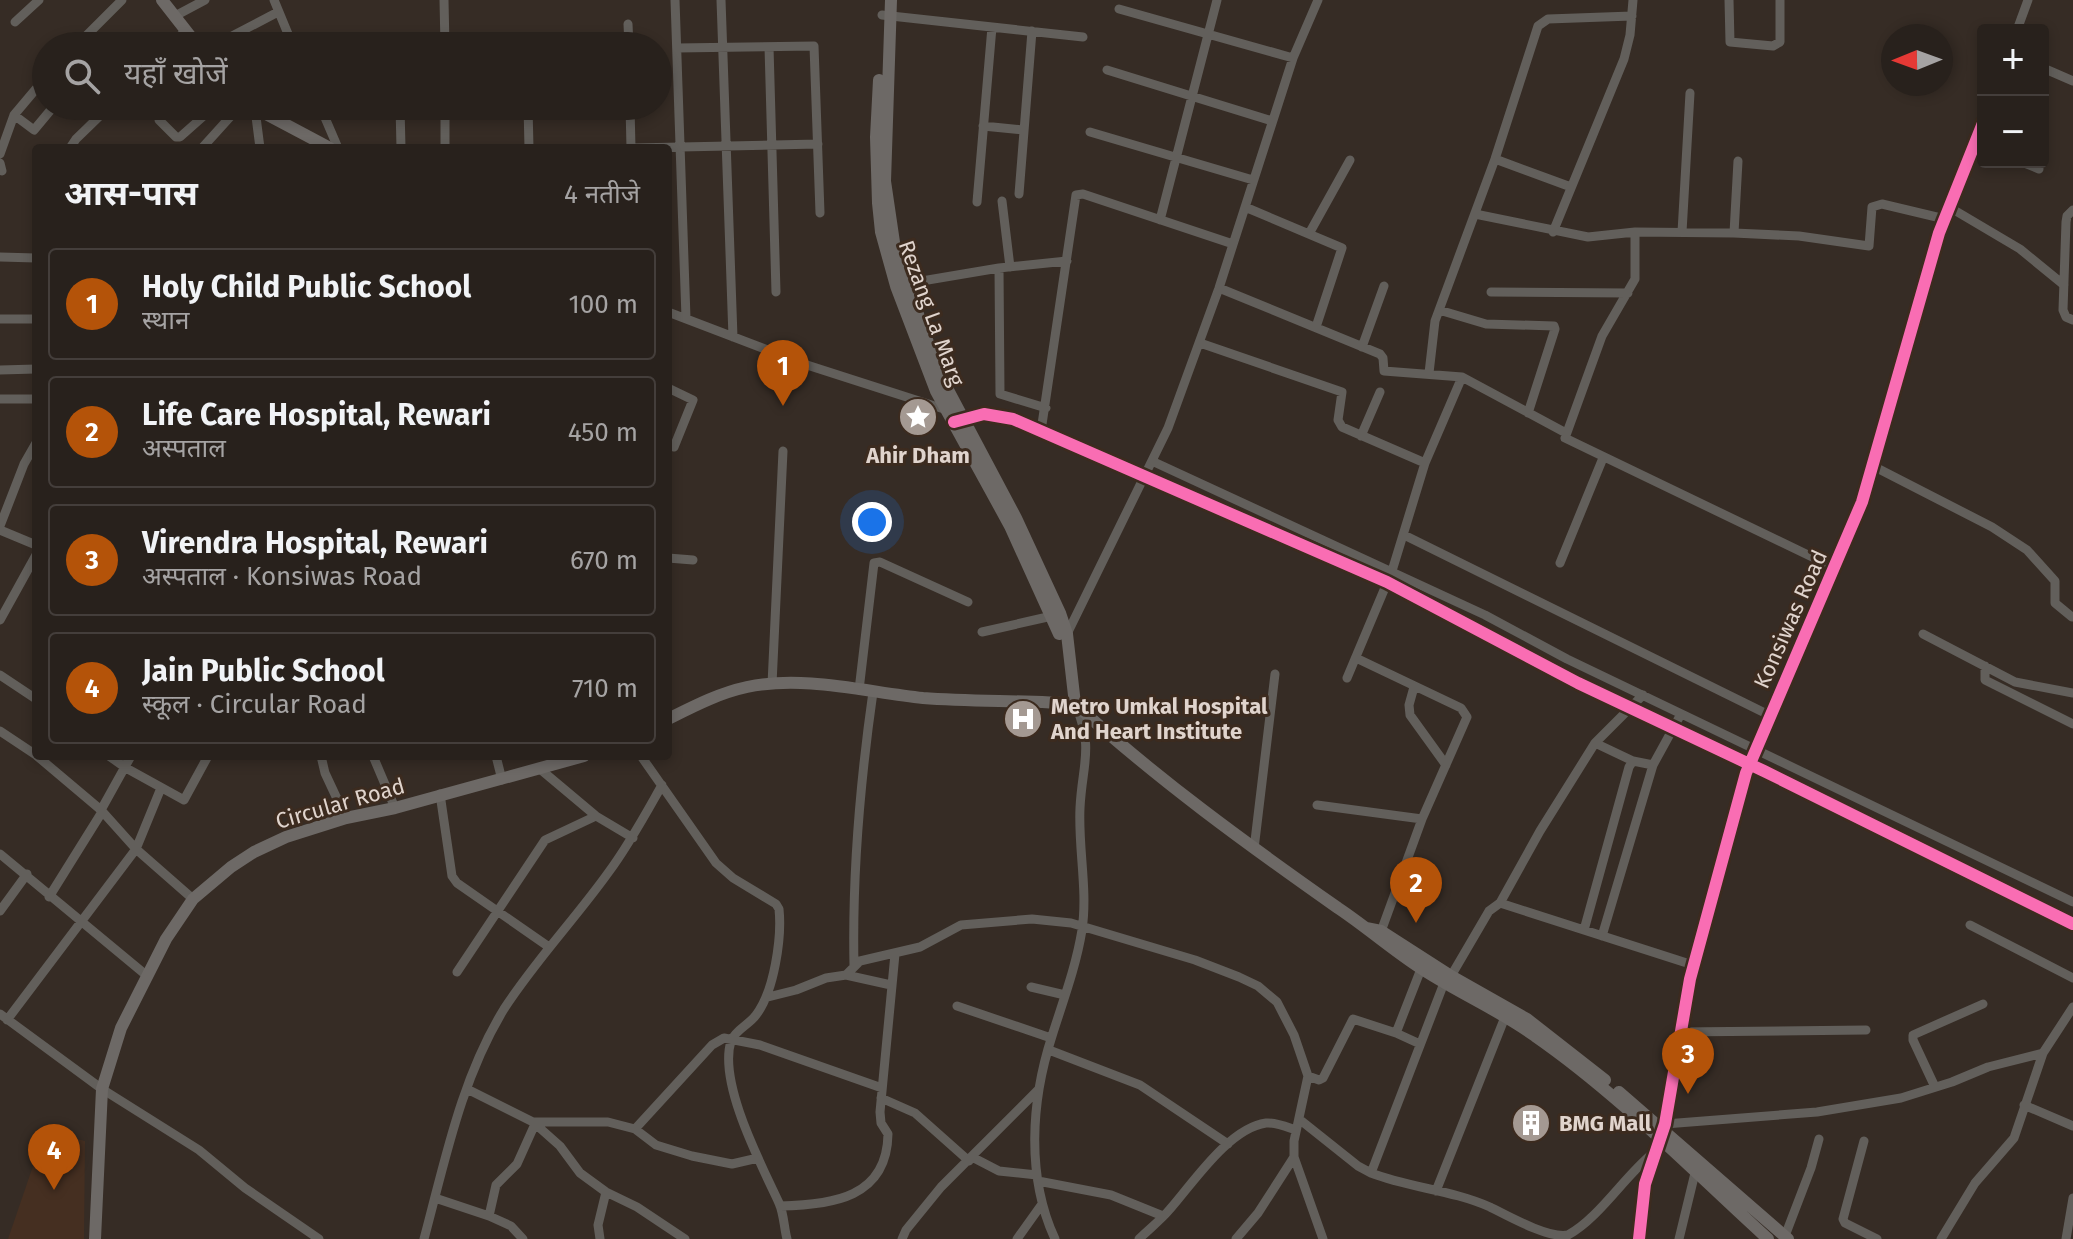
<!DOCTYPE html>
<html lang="hi">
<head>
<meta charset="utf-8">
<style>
  body { margin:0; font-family:"Fira Sans","Noto Sans Devanagari",sans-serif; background:#302925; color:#f1f3f6 }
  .controls { position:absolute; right:24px; top:24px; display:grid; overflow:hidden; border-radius:8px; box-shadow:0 4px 12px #0003 }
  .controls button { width:72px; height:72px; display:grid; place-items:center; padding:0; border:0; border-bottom:2px solid #443e3b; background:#28211c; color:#f1f3f6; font:40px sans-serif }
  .compass { position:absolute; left:1881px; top:24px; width:72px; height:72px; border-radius:50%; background:#28211c; box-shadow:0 4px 12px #0003; rotate:269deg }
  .you { position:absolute; left:872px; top:522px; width:28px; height:28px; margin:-20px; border:6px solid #fff; border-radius:50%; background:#1a73e8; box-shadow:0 0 0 12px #1a73e833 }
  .badge { display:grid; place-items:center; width:52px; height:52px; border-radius:50%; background:#b45309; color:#fff; font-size:26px; font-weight:700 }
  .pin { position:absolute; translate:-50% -66px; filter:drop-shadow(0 2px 4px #0008) }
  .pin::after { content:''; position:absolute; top:42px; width:28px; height:24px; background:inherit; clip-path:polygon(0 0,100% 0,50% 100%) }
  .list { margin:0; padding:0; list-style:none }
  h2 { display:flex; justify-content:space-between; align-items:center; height:104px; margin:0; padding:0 32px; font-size:34px }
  h2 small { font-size:26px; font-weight:400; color:#a5a3a3 }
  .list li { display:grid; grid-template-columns:52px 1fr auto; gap:24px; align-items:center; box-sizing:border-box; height:112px; margin:0 16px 16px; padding:0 16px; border:2px solid #443e3b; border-radius:8px }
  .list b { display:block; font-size:30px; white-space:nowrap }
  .list p { margin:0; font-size:26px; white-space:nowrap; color:#a5a3a3 }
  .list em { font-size:26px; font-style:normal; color:#a5a3a3 }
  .icon { flex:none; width:44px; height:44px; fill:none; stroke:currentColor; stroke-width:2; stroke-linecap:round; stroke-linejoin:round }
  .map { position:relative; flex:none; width:2073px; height:1239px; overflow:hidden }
  .search { position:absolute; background:#28211c; box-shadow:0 4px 12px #0003; left:32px; top:32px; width:640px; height:88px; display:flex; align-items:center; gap:20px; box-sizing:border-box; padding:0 28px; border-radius:44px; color:#a5a3a3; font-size:30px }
  .panel { position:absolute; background:#28211c; box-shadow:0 4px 12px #0003; left:32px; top:144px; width:640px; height:616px; border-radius:8px }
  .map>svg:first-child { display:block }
</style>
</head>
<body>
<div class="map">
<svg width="2073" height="1239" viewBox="0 0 2073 1239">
  <rect width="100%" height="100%" fill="#362c25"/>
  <path fill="#452f21" d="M45,1131L85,1141L84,1239H8Z"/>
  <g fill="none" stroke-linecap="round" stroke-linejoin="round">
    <path stroke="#625f5b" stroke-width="9" d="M274,0L293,46
      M444,0L445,46
      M675,0L686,318
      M721,0L733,337
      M1729,0L1730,42L1773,46L1780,42V0
      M1119,9L1293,58
      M882,15L1083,37
      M175,16L205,0
      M15,22L39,0
      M628,24L629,46
      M2017,30L2028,0
      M445,43L493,41
      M76,46L122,0
      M170,46L186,30
      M213,46L278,12
      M769,47L776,292
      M677,48L814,46L820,213
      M2043,68L2073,81
      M1107,70L1272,121
      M46,77L14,115L34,130L54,106
      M320,106L338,148
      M400,106L401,148
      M528,106L529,148
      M630,106L631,148
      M255,109L260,148
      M159,120L176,137H180L215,106
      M983,126L1023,130
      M1090,132L1253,180
      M70,148L76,139L110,106
      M202,148L240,106
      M445,148V106
      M633,148L818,144
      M0,154L14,115
      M1495,159L1571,187
      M2022,162L2039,169
      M0,163L2,171
      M1019,194L1032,31
      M1002,201L1010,267
      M977,202L992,27
      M1245,207L1342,248L1316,327
      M1949,207L2020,249L2064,285
      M2073,210L2067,216L2066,222L2063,310L2066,317L2073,320
      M1475,214L1588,237L1635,232L1734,233L1799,236L1869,246L1872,207L1882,204L1945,219
      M1160,220L1217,0
      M1310,232L1350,160
      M1553,232L1624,59L1630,35L1633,0
      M1635,232V279L1602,336L1565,438L1835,568
      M1682,232L1690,93
      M1734,233L1738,161
      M0,257L36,258
      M999,268L1000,394L1046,408
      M904,284L999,268L1067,261
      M1219,288L1380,354L1383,358L1384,371L1462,377L1566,433
      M1491,292L1628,293
      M1439,310L1486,324L1554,326L1555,329L1528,413
      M668,312L807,365L947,410
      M0,319H36
      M1200,343L1342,392L1338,420L1342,427L1425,463
      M1362,347L1384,286
      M0,370L36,369
      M1429,373L1435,321L1495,159L1538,26L1548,19L1632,16
      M668,388L693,400L674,447
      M0,399H36
      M957,421L984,414L1013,419L1387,582L1578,683L1764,771L2073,924
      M1041,431L1076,195L1083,194L1233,244
      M1361,436L1380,392
      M1154,462L1485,615L1567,659L2073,902
      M1873,466L1992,527L2027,550L2055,581V603L2072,617
      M0,526L24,464L36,443
      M0,530L36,545
      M1404,535L1769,715
      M668,558L693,560
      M1560,563L1603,458
      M0,620L36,555
      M982,632L1052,616
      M1067,634L1168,428L1219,288L1293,58L1318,0
      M1923,634L2015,682L2073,693
      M1356,658L1461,708L1467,717L1422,819L1379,937
      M1985,666V680L2073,724
      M0,675L36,699
      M1347,678L1392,571L1425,463L1462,377
      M772,684L783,451
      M1414,687L1409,705L1410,715L1446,765
      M859,690L874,563L880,562L968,602
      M0,731L36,755
      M1595,743L1633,761
      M37,756L101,810L136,849L193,899
      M109,756L126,768L184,800L208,756
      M321,756L325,773L346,818
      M373,756L395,808
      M496,756L502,780
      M641,756L716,863L733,878L776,904L779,909C782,938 774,992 756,1015C750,1024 735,1030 731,1041C718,1083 761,1164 779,1203C784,1214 784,1228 787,1239
      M540,769L596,816L633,838
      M440,794L452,876L457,883L549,947
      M1317,805L1422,819
      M101,810L131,756
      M1254,849L1275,674
      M0,854L146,975
      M49,897L102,812
      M1500,903L1540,831L1595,743L1643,695
      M0,911L27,874
      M1970,925L2073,978
      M1584,930L1629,767L1633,761L1653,765
      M1602,936L1653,765L1681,714
      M854,966C852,873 860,783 873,692
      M457,972L545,840L596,816
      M846,975L891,985
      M1451,976L1489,911L1500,903L1693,965
      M1031,987L1065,995
      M768,997L796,990L826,978L846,975L860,961L920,947L961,925L1032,919L1071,923L1195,960L1239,977L1258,986L1277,1002L1294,1035L1308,1076L1294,1141V1157L1323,1239
      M957,1006L1051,1038
      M0,1014L102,1089L199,1150L245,1188L319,1239
      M7,1020L136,849L161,788
      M1680,1032L1866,1030
      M1396,1033L1420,1044
      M1049,1050L1140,1085L1228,1144
      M1308,1076L1319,1080L1323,1078L1353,1019L1396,1033L1421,969
      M1935,1087L1913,1040V1035L1983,1004
      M467,1089L533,1122H608L635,1129L656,1145L692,1156L732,1164L758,1158
      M881,1098L915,1113L969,1161
      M2024,1105L2073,1126
      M1299,1119L1358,1166L1371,1173C1410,1188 1452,1190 1490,1207C1508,1216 1549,1239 1568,1235C1599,1218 1624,1177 1652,1154
      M533,1122L560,1146L580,1173L606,1192L637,1207L685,1239
      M1665,1124L1817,1112L1901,1098L1952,1082L1988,1067L2043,1053
      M635,1129L712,1045L724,1038L760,1045L882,1088
      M1864,1141L1843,1219L1845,1223L1877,1239
      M972,1157L999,1171L1037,1175
      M1371,1173L1444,983
      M1038,1181L1111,1195L1163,1216
      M1436,1191L1505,1017
      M435,1198L489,1216
      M780,1206C832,1205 887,1198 888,1134L881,1123L880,1112L895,954
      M1785,1236L1811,1168L1819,1139
      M424,1239C445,1161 461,1079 504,1009C535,961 575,919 608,873C629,845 645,815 662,785
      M523,1239L511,1226L489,1216L496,1185L517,1164L535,1124
      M600,1239L598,1225L606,1192
      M902,1239L906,1230L941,1187L1039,1089
      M1017,1239L1042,1204
      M1055,1239C1026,1176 1031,1101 1052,1036C1063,1001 1076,967 1082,930C1088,890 1078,848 1080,808C1082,765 1094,749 1076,706
      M1139,1239C1149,1229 1161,1220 1170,1209C1193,1183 1229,1128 1266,1123C1276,1122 1287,1127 1296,1130
      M1236,1239L1258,1213L1294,1157
      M1639,1239L1645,1184L1665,1124L1690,979L1746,773L1862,502L1939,233L1983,123
      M1679,1239L1695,1173
      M1941,1239L1975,1183L2014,1138L2043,1053L2073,1007
      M2066,1239L2073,1198"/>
    <path stroke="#6d6966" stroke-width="12" d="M162,0L198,46
      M891,0L885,181L895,249L938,371L1016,518L1060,613L1067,634L1075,704
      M879,80L876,137L878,203L881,232L896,286L936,391L1010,526L1059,634
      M251,106L330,148
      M1075,704C1157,779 1247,844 1338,908C1365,926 1389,947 1416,965C1454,991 1498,1009 1535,1036C1620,1095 1692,1170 1768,1239
      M668,719C694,706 719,693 747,687C804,675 866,692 923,698C974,702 1025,700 1075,704
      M1366,928L1381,931L1451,976L1527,1019L1605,1080
      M1619,1092L1788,1239
      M95,1239L102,1089L121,1028L166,939L193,899L231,867L254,852L286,837L346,818L395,808L584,756"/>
    <g stroke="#3c2b1f" stroke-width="17">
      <path id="cycleway" d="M954,422L984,414L1013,419L1387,582L1578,683L1764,771L2073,924
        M1639,1239L1645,1184L1665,1124L1690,979L1746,773L1862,502L1939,233L1983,123"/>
    </g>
    <use href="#cycleway" stroke="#f96db3" stroke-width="12"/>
  </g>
  <defs>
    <g id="sight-disc" transform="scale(2)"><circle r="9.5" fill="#a49992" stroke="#3c2b1f"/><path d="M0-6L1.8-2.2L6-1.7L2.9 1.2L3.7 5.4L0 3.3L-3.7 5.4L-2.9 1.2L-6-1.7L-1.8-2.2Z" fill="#fff"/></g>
    <g id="hospital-disc" transform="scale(2)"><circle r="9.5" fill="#a49992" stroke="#3c2b1f"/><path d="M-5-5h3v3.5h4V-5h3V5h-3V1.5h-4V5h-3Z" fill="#fff"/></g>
    <g id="building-disc" transform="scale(2)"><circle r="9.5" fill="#a49992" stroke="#3c2b1f"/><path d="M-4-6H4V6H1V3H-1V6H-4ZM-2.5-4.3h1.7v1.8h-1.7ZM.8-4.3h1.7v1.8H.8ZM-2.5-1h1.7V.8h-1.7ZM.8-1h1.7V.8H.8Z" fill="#fff"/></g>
  </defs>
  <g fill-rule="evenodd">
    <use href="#sight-disc" x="918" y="417"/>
    <use href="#hospital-disc" x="1023" y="719"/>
    <use href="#building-disc" x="1531" y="1123"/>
  </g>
  <g text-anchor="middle" stroke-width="6" stroke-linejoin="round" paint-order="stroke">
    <g font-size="22" fill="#e0d4cd" stroke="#3c2b1f">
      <text transform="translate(932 313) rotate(70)" y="8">Rezang La Marg</text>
      <text transform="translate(1790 619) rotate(-66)" y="8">Konsiwas Road</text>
      <text transform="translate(340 803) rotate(-16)" y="8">Circular Road</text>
    </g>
    <g font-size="22" font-weight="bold" fill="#e0d4cd" stroke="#3c2b1f" text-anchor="start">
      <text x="918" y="463" text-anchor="middle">Ahir Dham</text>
      <text x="1051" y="714">Metro Umkal Hospital<tspan x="1051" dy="25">And Heart Institute</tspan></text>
      <text x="1559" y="1131">BMG Mall</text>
    </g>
  </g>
</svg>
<div class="controls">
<button>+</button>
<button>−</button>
</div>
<svg class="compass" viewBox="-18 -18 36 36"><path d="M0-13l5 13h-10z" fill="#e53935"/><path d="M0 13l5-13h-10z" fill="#a5a3a3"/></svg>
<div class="you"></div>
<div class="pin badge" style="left:783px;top:406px">1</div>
<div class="pin badge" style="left:1416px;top:923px">2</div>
<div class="pin badge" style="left:1688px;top:1094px">3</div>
<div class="pin badge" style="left:54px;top:1190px">4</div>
<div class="search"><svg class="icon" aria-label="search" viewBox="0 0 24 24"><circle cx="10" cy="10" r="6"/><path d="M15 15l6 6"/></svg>यहाँ खोजें</div>
<section class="panel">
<h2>आस-पास<small>4 नतीजे</small></h2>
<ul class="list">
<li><span class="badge">1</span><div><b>Holy Child Public School</b><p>स्थान</p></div><em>100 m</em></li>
<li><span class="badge">2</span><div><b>Life Care Hospital, Rewari</b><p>अस्पताल</p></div><em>450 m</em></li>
<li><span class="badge">3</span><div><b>Virendra Hospital, Rewari</b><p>अस्पताल · Konsiwas Road</p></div><em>670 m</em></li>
<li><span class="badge">4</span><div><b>Jain Public School</b><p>स्कूल · Circular Road</p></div><em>710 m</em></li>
</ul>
</section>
</div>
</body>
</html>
